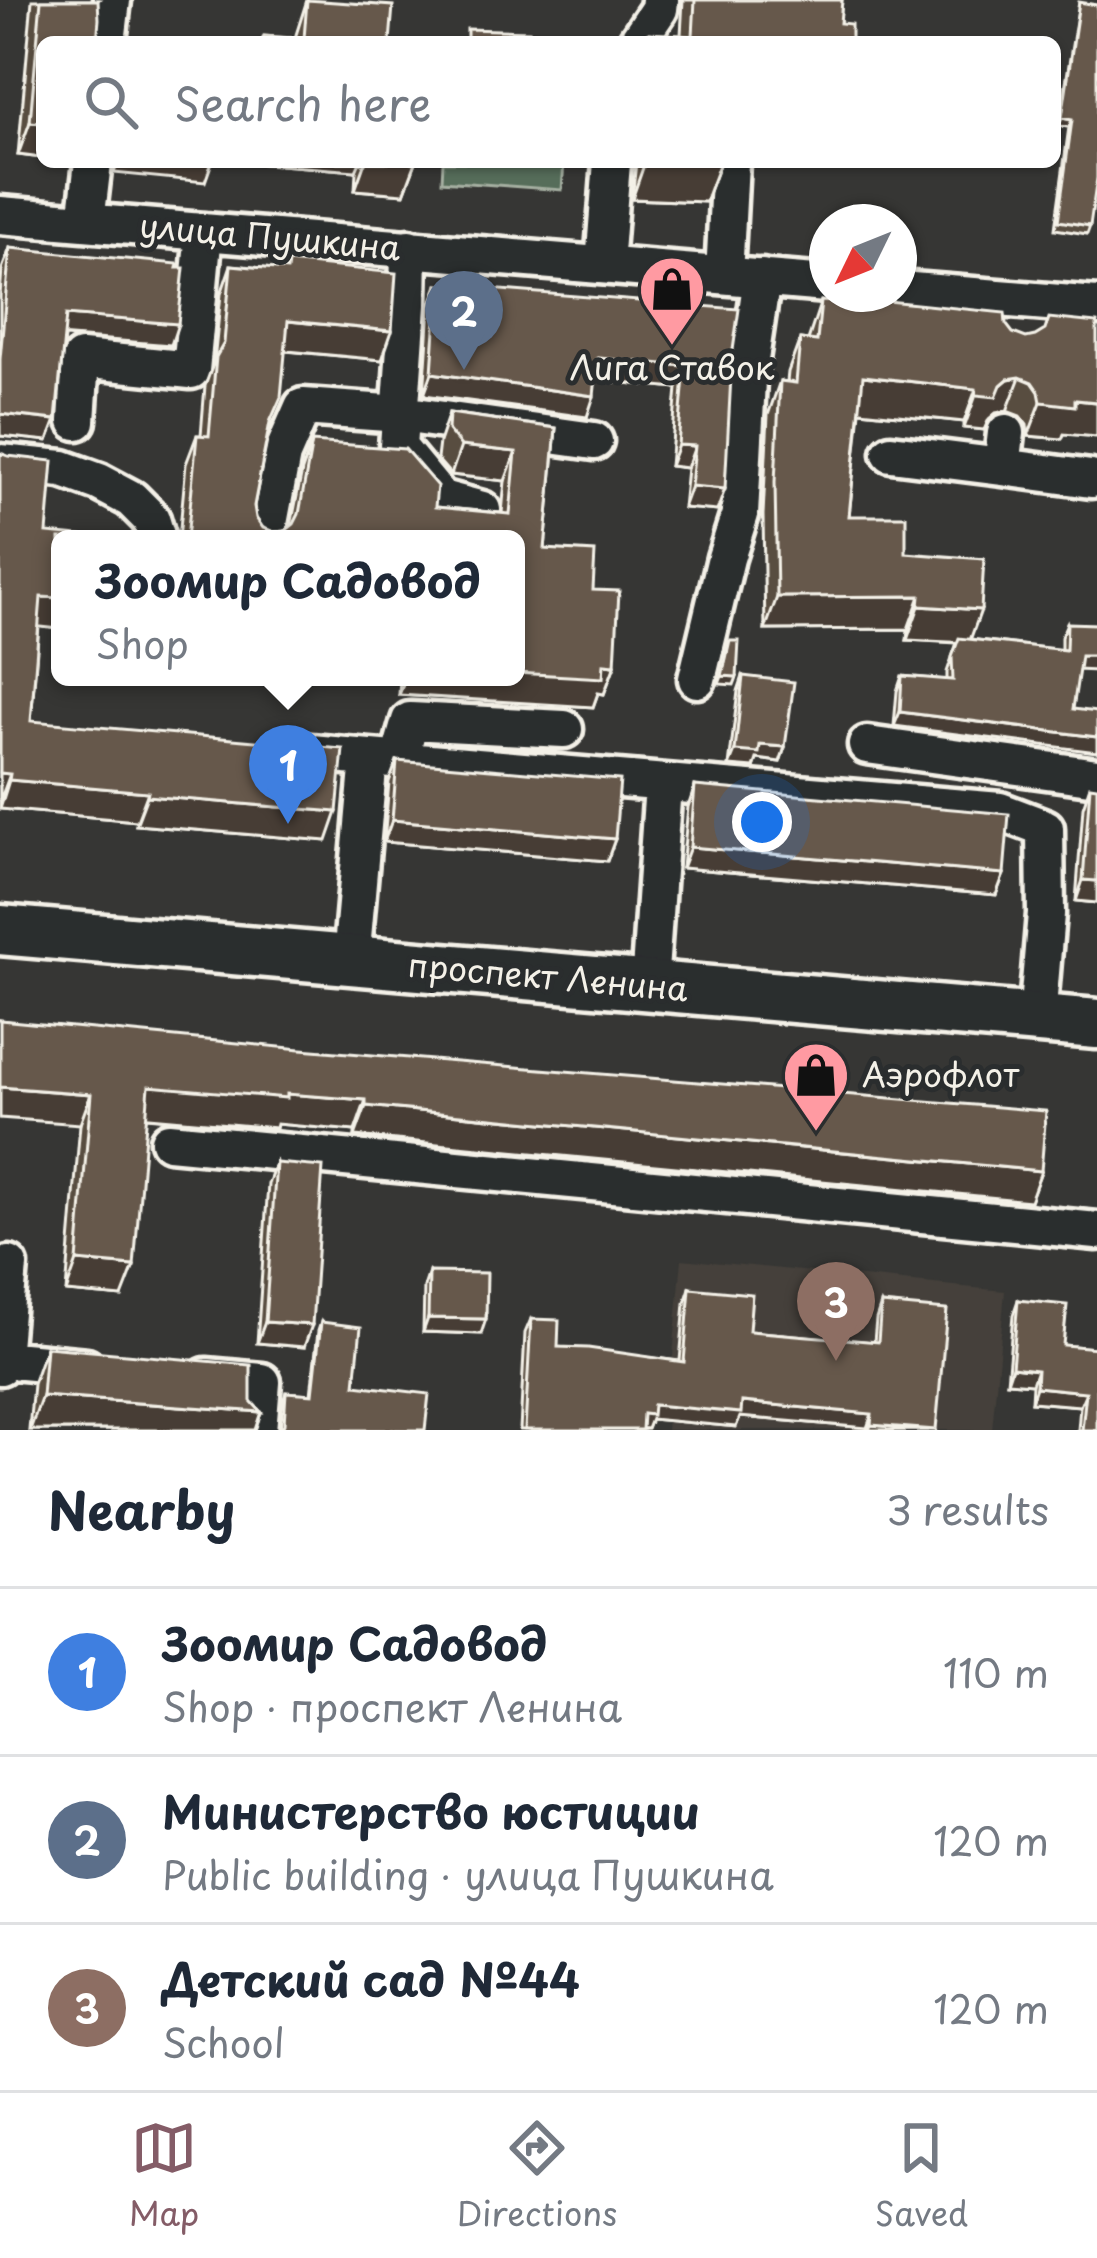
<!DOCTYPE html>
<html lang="en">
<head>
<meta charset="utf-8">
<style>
  body { margin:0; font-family:"Playpen Sans",sans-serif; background:#f6f6f7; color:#1f2937 }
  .compass { position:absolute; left:809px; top:204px; width:108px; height:108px; border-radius:50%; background:#fff; box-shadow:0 3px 9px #0004; rotate:227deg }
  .you { position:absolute; left:762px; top:822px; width:42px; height:42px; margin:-30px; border:9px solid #fff; border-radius:50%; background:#1a73e8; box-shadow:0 0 0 18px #1a73e833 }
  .badge { display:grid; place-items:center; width:78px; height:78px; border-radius:50%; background:#845c67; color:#fff; font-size:39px; font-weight:700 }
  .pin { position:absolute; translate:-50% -99px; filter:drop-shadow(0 3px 6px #0008) }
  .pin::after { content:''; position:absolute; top:63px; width:42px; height:36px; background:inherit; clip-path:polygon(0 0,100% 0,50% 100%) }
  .popup { position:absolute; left:51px; top:530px; width:474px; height:156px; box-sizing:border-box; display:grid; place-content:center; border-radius:18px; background:#fff; filter:drop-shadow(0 3px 9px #0005); font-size:39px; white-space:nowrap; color:#747a83 }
  .popup b { font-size:45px; color:#1f2937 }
  .popup::after { content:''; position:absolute; left:50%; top:100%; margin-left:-24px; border:24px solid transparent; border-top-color:#fff }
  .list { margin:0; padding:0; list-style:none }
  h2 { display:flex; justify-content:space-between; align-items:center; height:156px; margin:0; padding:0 48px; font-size:51px }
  h2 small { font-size:39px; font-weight:400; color:#747a83 }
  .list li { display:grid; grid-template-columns:78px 1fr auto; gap:36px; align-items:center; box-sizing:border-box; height:168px; padding:0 48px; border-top:3px solid #e0e1e3 }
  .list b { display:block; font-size:45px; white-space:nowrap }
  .list p { margin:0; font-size:39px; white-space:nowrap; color:#747a83 }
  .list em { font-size:39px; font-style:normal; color:#747a83 }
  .icon { flex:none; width:66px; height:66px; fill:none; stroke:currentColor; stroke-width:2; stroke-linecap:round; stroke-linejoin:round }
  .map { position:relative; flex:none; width:1097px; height:1430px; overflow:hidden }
  .search { position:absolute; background:#fff; box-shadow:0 3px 9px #0004; left:36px; right:36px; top:36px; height:132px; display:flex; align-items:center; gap:30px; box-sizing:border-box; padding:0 42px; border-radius:18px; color:#747a83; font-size:45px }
  .sheet { height:660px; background:#fff }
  nav { display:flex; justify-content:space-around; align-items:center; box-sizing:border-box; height:168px; border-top:3px solid #e0e1e3; background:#fff; font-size:33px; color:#747a83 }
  nav a { display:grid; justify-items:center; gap:6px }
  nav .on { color:#845c67 }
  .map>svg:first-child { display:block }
</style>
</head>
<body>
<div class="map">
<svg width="1097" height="1430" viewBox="0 0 1097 1430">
  <rect width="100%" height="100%" fill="#363634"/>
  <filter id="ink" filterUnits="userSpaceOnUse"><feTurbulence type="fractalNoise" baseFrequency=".00833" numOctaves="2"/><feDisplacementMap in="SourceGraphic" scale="24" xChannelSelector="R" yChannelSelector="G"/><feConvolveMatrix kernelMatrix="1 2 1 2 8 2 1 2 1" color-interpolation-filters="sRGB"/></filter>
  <g filter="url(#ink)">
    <path fill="#44403b" d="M682,1259L1005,1291L992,1430H666Z"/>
    <path fill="#566d5a" stroke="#a5afa1" stroke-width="3" d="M443,162H564L562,190L442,181Z"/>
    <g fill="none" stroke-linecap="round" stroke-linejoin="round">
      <g stroke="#f4f1e8" stroke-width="45">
        <path id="minor" d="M107,42L112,0
          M637,42L659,9L660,0
          M0,215L827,284
          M86,222L93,162
          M409,248L408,305L398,447L441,499L482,510
          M604,265L612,162
          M724,275L730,162
          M899,290L1097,306
          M77,421L81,359L191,370L204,232
          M891,453L1002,467L1006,433
          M0,463L63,469L99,482L131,499L151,519L157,539
          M1002,467L1091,479
          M266,539L282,455L303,407L401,414L594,441
          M697,679L726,558L740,514L747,380L762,278
          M867,745L1097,777
          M298,752L1000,811L1045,828L1046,914L1037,1019
          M399,760L410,721L564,729
          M351,960L369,758
          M649,986L663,785
          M169,1141L1097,1231
          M1,1359L9,1265
          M0,1366L1,1359L86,1367
          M206,1377L262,1382L258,1430"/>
      </g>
      <g stroke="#f4f1e8" stroke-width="57">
        <path id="major" d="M0,930L1097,1024"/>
      </g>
      <use href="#minor" stroke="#2a2d2e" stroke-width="36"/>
      <use href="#major" stroke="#2a2d2e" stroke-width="48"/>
    </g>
    <path fill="#584d41" stroke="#f4f1e8" stroke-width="3" d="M32,0H98L42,42V158L18,155Z
      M307,0L390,42H261L264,36L295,38Z
      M683,0H842L840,23L851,42H645L649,33L681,35Z
      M1079,2L1090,226L1087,234L1055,229L1069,127L1059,126Z
      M241,162H416L404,194L355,190L356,171Z
      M636,162H720L705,202L632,199Z
      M10,248L171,345L64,337L56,420L48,441L0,436V296L2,269Z
      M288,262L382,360L285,351L254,506L256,518L263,528L274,532L285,531L291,526L302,471L312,442L435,507L502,513L505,481L451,475L437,459L439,442L449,413L556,428L545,549L593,590L615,665L604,694L598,693L593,707L399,695L400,677H516V539H179L186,464L197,435H201L205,386L214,362L221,294L231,265L285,270Z
      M438,285L732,357L717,511L683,508L687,468L670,466L677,388L596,380L587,417L424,395L430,306Z
      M849,297L1006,324L1064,434L1062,439L1028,436L1027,425L1020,416L1007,411L996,413L989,419L984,430L964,428V422L860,411L849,516L906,553L970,639L1061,650V637L1067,623L1079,670L894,726L897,691L902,676L947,680V672L957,643L907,640L908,629L765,630L763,515L768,415L780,381L787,382L788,372L800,339L808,340L821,301L847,303Z
      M0,453L47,533L60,539V629L39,626L31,721L327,841L136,825L137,821L0,809Z
      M743,676L785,747L780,762L757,759L754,768L729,766L738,691Z
      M397,761L615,839L607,861L384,842L389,782Z
      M695,786L1004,874L996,895L682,868L688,807Z
      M1090,786L1097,903L1076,901L1083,807Z
      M0,1020L1041,1171L1030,1201L355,1136V1131L277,1124L276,1128L146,1117L122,1297L66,1292L80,1124Z
      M276,1163L304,1347L257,1343L268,1184Z
      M429,1272L481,1334L423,1332L424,1287Z
      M690,1288L749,1331L874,1342L876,1319L881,1304L936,1430H867V1428L740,1417L736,1427L651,1419L647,1429L642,1430H520L525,1333L531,1319L558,1347L680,1361L685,1303Z
      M1018,1300L1063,1345L1097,1348V1430H1078L1080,1406L1031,1402L1032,1384L1007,1382L1013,1315Z
      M321,1322L355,1385L280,1430L283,1402L286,1392L311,1394L318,1331Z
      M46,1347L251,1401L261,1412L255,1430H29L33,1384Z"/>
    <path fill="#473e35" stroke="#f4f1e8" stroke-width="3" d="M1062,118L1072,120L1069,127L1059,126Z
      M30,122L42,123V158L18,155Z
      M118,162H212L205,182L114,173Z
      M241,162H360L356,171Z
      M365,162H416L404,194L355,190Z
      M645,162H720L705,202L632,199Z
      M66,315L178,324L171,345L58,336Z
      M288,321L392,331L382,360L277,350Z
      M598,358L685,366L677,388L590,380Z
      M432,373L594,396L587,417L424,395Z
      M863,376L976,389L964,422L851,410Z
      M1020,377L1007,411L996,413L989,419L984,430L964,428L976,395L1001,385L1008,379Z
      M1075,400L1097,402V437L1064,434L1062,439L1028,436L1041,402Z
      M0,414L56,420L48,441L0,436Z
      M678,445L695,446L687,468L670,466Z
      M461,446L516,452L505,481L451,475Z
      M691,486L725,489L717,511L683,508Z
      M920,596L908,629L765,630L777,597Z
      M41,597L60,598V629L31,626Z
      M919,606L981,610L969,643L907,640Z
      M1081,656H1097V671L1076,670Z
      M604,664L615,665L604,694L598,693L593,707L399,695L406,677H516V673Z
      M722,676L737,677L734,685L719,684Z
      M900,712L1097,737V752L894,726Z
      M760,745L785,747L780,762L757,759L754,768L729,766L735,751Z
      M0,773L10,774L0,801Z
      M9,780L148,792L137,821L0,809Z
      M147,796L337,812L327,841L136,825Z
      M392,820L615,839L607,861L384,842Z
      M690,847L1004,874L996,895L682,868Z
      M1083,880L1097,881V903L1076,901Z
      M149,1086L287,1094L366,1100L355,1131L277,1124L276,1128L138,1116Z
      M0,1087L91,1094L80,1124L0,1118Z
      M366,1106L1041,1171L1030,1201L355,1136Z
      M77,1261L134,1266L122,1297L66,1292Z
      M428,1318L486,1319L481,1334L423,1332Z
      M265,1322L312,1325L304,1347L257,1343Z
      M1012,1367L1037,1370L1032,1384L1007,1382Z
      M1036,1387L1086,1392L1080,1406L1031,1402Z
      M42,1396L261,1412L255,1430H30Z
      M742,1402L872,1414L867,1428L740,1417L736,1427L651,1419L647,1429L638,1428L643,1414L653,1405Z
      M871,1425L929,1430H869Z"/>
    <path fill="#66594c" stroke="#f4f1e8" stroke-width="3" d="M41,0H98L99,19L97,42H42V123L30,122Z
      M307,0L393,6L390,42H263L264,36L304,39Z
      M695,0H842L840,23L851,24V42H648L649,33L693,36Z
      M1079,2L1097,5V178L1090,226L1058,221L1072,120L1062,118Z
      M467,29L529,31L528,42H467Z
      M10,248L178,264L177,268H184L178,324L66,315L56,420L0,414V359Z
      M288,262L396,273L392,331L288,321L281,397L270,422L254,506L256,518L263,528L274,532L285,531L294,524L299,514L312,442L405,449L437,486L435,507L510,514L516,452L461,446L448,430L449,413L556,428L545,549L595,552L593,590L619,591L615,665L604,664L603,678L516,673V539H187L197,435L209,436L216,357L224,343L231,265L287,270Z
      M438,285L739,309L732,357L725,489L691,486L695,446L678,445L685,366L598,358L594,396L432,373Z
      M849,297L1005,313L1006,324L1013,333L1026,338L1035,336L1045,330L1049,318L1097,323V402L1075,400V406L1041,402L1039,392L1032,382L1020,377L1008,379L1001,385L996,397L976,395V389L863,376L849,516H906V553L984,559L981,610L919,606L920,596L777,597L775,482L780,381L796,383L800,339L817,341L821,301L848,303Z
      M0,453L8,456L53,461L47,533L110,539H60V598L41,597L31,721L343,749L337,812L147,796L148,792L9,780L10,774L0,773Z
      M1067,623L1097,624V656H1081L1073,709L1097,712V737L900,712L902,676L953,680L952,657L959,638L1066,650Z
      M730,641H739L737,677L722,676Z
      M743,676L794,682L785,747L760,745L759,753L735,751Z
      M397,761L620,780L615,839L392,820Z
      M695,786L1009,814L1004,874L690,847Z
      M1090,786L1097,787V881L1083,880Z
      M0,1020L301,1049L1046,1111L1041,1171L366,1106V1100L287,1094V1098L149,1086L134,1266L77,1261L91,1094L0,1087Z
      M276,1163L323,1167L312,1325L265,1322Z
      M429,1272L487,1273L486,1319L428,1318Z
      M690,1288L752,1294L749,1331L878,1342L881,1304L947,1310L936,1430L871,1425L872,1414L742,1402L741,1413L653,1405L652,1415L643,1414L642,1430H525L531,1319L559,1320L558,1347L588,1348L684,1362Z
      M1018,1300L1067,1305L1063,1345L1097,1348V1430H1082L1086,1392L1036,1387L1037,1370L1012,1367Z
      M321,1322L361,1327L355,1385L429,1394L425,1430H281L284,1424L286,1392L313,1394Z
      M46,1347L251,1365V1401L261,1412L42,1396Z"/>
  </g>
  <defs>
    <g id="shop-pin" transform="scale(3.45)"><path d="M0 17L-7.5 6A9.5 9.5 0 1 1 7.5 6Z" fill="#ff9aa2" stroke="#2a2d2e"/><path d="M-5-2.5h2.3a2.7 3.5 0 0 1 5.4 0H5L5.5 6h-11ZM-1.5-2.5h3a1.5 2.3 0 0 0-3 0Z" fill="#111"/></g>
  </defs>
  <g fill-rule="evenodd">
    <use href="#shop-pin" x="672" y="289"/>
    <use href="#shop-pin" x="816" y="1075"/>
  </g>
  <g text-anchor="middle" stroke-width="10" stroke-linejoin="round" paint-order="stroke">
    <g font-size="33" fill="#f4f1e8" stroke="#2a2d2e">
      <text transform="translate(270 237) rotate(5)" y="12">улица Пушкина</text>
      <text transform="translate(548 977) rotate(5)" y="12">проспект Ленина</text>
    </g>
    <g font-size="33" fill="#f4f1e8" stroke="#2a2d2e">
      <text x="672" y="380">Лига Ставок</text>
      <text x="862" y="1087" text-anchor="start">Аэрофлот</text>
    </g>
  </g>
</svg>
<svg class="compass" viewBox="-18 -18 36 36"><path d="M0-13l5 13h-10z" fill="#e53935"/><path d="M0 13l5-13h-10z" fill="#747a83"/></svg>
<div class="you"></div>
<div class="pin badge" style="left:288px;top:824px;background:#3f7fe0">1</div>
<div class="popup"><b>Зоомир Садовод</b>Shop</div>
<div class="pin badge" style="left:464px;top:370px;background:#5c6f8a">2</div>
<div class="pin badge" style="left:836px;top:1361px;background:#8d6e63">3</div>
<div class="search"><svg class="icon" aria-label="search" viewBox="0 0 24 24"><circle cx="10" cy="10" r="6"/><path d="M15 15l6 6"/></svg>Search here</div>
</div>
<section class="sheet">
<h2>Nearby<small>3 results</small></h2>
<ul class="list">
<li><span class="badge" style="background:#3f7fe0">1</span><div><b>Зоомир Садовод</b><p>Shop · проспект Ленина</p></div><em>110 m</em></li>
<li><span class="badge" style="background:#5c6f8a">2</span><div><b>Министерство юстиции</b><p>Public building · улица Пушкина</p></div><em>120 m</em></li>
<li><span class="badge" style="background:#8d6e63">3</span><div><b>Детский сад №44</b><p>School</p></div><em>120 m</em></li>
</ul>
</section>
<nav>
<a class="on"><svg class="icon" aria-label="map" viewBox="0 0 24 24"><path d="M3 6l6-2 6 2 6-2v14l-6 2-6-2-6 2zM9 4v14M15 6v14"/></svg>Map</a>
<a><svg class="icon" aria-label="directions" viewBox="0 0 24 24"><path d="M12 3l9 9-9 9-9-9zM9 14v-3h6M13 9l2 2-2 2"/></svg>Directions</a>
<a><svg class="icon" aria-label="saved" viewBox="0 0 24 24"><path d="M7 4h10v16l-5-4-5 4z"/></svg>Saved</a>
</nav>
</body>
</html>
